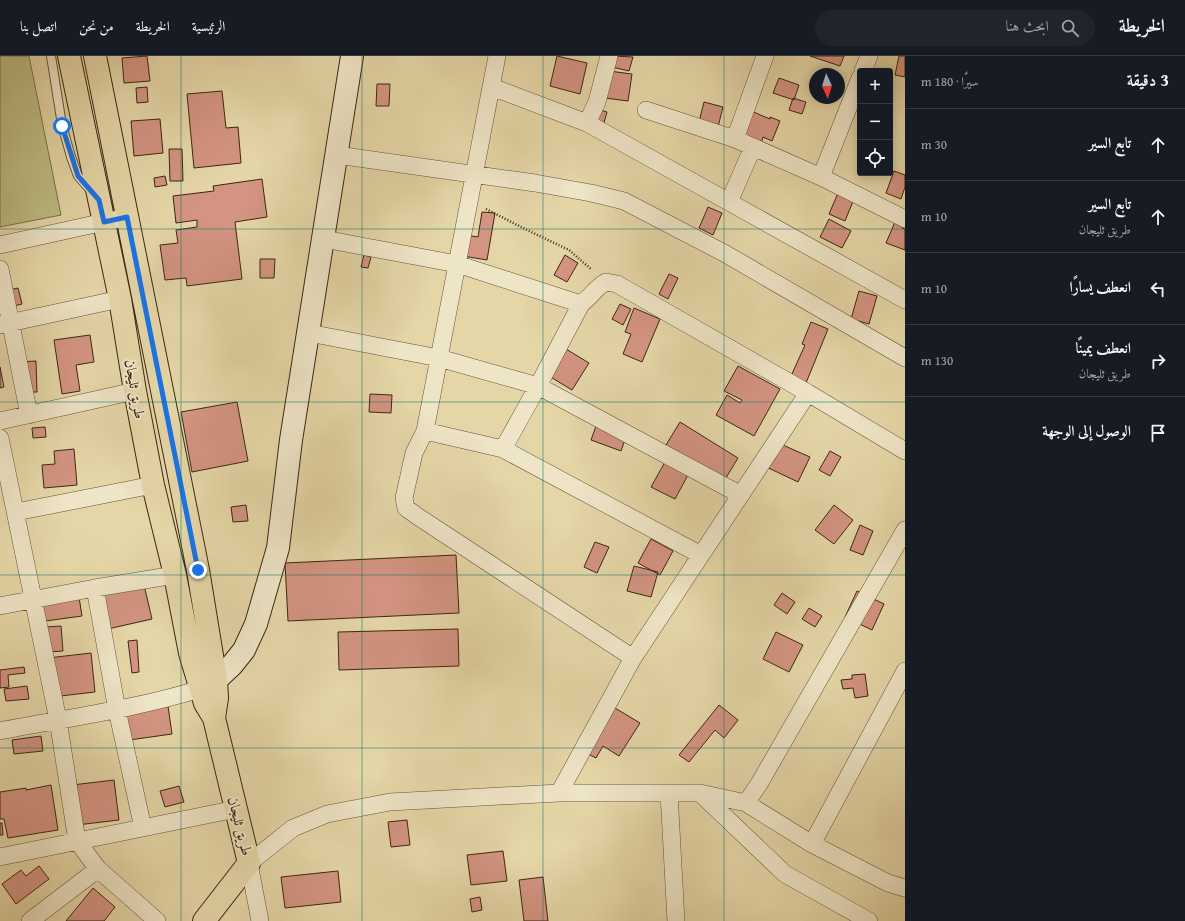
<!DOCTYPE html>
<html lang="ar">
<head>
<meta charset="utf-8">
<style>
  body { margin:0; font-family:"Gentium Book Plus",Amiri,serif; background:#20242c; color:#f1f3f6; direction:rtl }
  .controls { position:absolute; right:12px; top:12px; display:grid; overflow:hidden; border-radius:4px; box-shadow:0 2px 10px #0003 }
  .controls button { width:36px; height:36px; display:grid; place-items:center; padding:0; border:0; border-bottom:1px solid #363941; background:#171b24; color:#f1f3f6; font:20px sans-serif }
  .compass { position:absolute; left:809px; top:12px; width:36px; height:36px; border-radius:50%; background:#171b24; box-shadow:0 2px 10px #0003; rotate:176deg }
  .stop { position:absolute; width:12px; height:12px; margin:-9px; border:3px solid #1a73e8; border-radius:50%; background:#fff }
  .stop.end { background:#1a73e8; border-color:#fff; box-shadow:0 1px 4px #0008 }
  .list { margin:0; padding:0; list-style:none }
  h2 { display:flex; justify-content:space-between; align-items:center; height:52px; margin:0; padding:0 16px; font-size:17px }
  h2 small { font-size:13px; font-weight:400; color:#9ea1a6 }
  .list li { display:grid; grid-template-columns:26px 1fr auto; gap:12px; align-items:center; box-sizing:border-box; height:72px; padding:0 16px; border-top:1px solid #363941 }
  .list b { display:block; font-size:15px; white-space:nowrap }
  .list p { margin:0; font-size:13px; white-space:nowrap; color:#9ea1a6 }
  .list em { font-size:13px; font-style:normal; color:#9ea1a6 }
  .icon { flex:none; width:22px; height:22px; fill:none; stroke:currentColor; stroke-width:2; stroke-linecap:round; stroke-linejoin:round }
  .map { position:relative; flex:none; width:905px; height:865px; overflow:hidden; direction:ltr }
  header { display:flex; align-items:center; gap:24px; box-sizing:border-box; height:56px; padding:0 20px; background:#171b24; border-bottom:1px solid #363941 }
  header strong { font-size:19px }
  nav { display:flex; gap:22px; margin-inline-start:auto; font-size:14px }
  .search { width:280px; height:36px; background:#20242c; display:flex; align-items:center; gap:10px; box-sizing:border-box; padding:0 14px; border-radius:22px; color:#9ea1a6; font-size:15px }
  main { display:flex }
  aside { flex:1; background:#171b24 }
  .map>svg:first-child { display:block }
</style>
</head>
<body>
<header>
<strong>الخريطة</strong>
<div class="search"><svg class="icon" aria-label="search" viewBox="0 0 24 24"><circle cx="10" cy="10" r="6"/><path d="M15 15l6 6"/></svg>ابحث هنا</div>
<nav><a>الرئيسية</a><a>الخريطة</a><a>من نحن</a><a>اتصل بنا</a></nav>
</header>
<main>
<aside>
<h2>3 دقيقة<small>سيرًا · 180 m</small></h2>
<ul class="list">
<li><svg class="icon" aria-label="ahead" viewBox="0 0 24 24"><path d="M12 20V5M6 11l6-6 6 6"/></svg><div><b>تابع السير</b></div><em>30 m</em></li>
<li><svg class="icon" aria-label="ahead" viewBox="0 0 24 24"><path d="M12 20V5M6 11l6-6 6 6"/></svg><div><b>تابع السير</b><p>طريق ثليجان</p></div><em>10 m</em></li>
<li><svg class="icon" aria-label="left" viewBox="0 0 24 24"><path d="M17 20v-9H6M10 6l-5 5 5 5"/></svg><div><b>انعطف يسارًا</b></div><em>10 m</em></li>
<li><svg class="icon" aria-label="right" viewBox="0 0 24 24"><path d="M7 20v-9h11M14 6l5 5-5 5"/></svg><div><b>انعطف يمينًا</b><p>طريق ثليجان</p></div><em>130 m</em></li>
<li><svg class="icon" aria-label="arrive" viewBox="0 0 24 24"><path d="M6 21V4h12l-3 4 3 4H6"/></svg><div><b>الوصول إلى الوجهة</b></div></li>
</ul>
</aside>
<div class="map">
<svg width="905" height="865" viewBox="0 0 905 865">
  <rect width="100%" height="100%" fill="#e5d6a7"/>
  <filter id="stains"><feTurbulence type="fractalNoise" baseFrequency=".005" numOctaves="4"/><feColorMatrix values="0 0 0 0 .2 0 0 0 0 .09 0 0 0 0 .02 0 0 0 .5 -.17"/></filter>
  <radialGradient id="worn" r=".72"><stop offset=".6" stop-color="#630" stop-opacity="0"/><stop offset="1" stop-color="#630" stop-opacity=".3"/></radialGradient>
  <path fill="#bdbb82" stroke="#7c714a" d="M0,0H29L61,159L0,171Z"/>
  <path fill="#d39481" stroke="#3b2713" d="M147,0L150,25L124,27L122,2Z
    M557,0L587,7L580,38L550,30Z
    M614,0L633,1L629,15L612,11Z
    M810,0H844L840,10Z
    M899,0H905V21L895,19Z
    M601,14L632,18L628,45L597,41Z
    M779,22L799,29L794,44L773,37Z
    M377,28H390L389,50H376Z
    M147,31L148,46L137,47L136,32Z
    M222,35L226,72L238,71L241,107L194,112L187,38Z
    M793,42L806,46L802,58L789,54Z
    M704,46L723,51L718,71L699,66Z
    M591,51L607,56L604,67L587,62Z
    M744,52L770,63V61L780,65L772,85L763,81L761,88L734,77Z
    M160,63L163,97L134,100L131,65Z
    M169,93H182L183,125H170Z
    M894,115L905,119V131L901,143L886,137Z
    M165,120L167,129L155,131L154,122Z
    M262,123L267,161L235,166L242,223L187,230L186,222L165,224L160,189L178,187L176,174L197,171V164L176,167L173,140L214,135L213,130Z
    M838,137L854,143L845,165L829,158Z
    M708,151L722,157L713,179L699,172Z
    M482,156L495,157L487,204L463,200L466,179L478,181Z
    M829,163L851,175L842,192L820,181Z
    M895,166L903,170L902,172L905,173V194L886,187Z
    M364,199L371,201L368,212L361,211Z
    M565,199L578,207L567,226L554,219Z
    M260,203H275L274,222H260Z
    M669,218L678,222L668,243L659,238Z
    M18,232L22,248L9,251L5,235Z
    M859,235L877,240L869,268L851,263Z
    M620,248L631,253L623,269L612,263Z
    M634,252L660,263L642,306L623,298L631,278L625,276Z
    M811,266L828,273L806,327L791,320L805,289L802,288Z
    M90,279L94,306L76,309L80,335L62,338L54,284Z
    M566,293L589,307L572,334L549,320Z
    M36,305L37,336H20L19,306Z
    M738,310L780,333L754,380L716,359L727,339L740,347L742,344L724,335Z
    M0,311L4,331L0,332Z
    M370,338L392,339L391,357L369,356Z
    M237,346L248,405L192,416L181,356Z
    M680,366L738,402L724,425L666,389Z
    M596,370L626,381L621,395L591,384Z
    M45,371L46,381L33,382L32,372Z
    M769,383L810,401L798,426L758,407Z
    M74,393L77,429L44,432L42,409L55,408L54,395Z
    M830,395L841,401L830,420L819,414Z
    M665,406L688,419L675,443L651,431Z
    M246,449L248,465L233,466L231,451Z
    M834,449L853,464L834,488L815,474Z
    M860,469L873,475L863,499L850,494Z
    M651,483L673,495L660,519L638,507Z
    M595,486L609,491L597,517L584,511Z
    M456,499L459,557L288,565L285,507Z
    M634,510L658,516L651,541L627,535Z
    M144,529L152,563L103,574L95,536Z
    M857,535L884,548L872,574L845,561Z
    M782,537L795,546L787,558L774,549Z
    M79,541L82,560L38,566L35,547Z
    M809,552L822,560L815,571L802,563Z
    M61,570L63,595L49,596L46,571Z
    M458,573L459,610L339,614L338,576Z
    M776,576L803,589L789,616L763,603Z
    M137,584L139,616L132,617L128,585Z
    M91,597L95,636L52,641L48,602Z
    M24,611L25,617L8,619L9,631L0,632V614Z
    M865,618L868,640L855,642L853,632L843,633L841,624L852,623V619Z
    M27,630L29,643L6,645L4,633Z
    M719,649L738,664L724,682L715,674L689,706L679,699Z
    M168,650L172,678L122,685L123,655Z
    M615,652L640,667L619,700L603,690L596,702L588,698Z
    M41,680L43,695L14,698L12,684Z
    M114,724L119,764L77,769L72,729Z
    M51,729L58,774L8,782L4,763H0V736L26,732V734Z
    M179,730L184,746L165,751L160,735Z
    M407,764L410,789L391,791L388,766Z
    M0,767H2L3,779H0Z
    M503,795L507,825L471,829L467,799Z
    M39,810L49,823L16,848L2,828L21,814L26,820Z
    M338,815L341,846L285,852L281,821Z
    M543,821L548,865H524L519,824Z
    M93,832L115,851L104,865H66Z
    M480,841L482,854L472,856L470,843Z"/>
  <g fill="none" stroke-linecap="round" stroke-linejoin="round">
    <g stroke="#665338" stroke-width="10">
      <path id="lane" d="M51,0L62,69L71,101L78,120L92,136"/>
    </g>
    <g stroke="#665338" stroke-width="18">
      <path id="street" d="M497,0L425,375L414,397L404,442L406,452L417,460L633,602L559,737
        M863,15L869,0
        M860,22L821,121L905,163
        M492,31L587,67L597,46L609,0
        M646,54L735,83L821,121
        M587,67L905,244
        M735,83L765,0
        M337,99L535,127L591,137L624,145L724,197L905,302
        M729,146L753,91
        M324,183L457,208L581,248C591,241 596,231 606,226L617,228L808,337
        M0,189L127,161
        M0,213L29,359
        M581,248L538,330L503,393L701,499
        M0,269L120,243
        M309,277L439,302L538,330L741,439
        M0,365L135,335
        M425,375L503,393
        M0,382L58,664L77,785L98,813
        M16,456L153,429
        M95,532L117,654L143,772
        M0,550L95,532L175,519
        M633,602L808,337L905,395
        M0,675C67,662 135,653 200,633
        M669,737L676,865
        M700,737L785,818L869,865
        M746,747L812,788L888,827L905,832
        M812,788L905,615
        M0,801L236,753
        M30,865L98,813L157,865
        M260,865L249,807L293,772L327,758L390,746L559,737H700L746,747L759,728L905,474"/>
    </g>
    <g stroke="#3b2713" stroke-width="24">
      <path id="secondary" d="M201,632L216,624L232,609L244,594L256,568L278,492L291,384L352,0"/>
    </g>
    <g stroke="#3b2713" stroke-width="24">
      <path id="primary" d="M69,0L120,243L135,335L153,429L175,519L190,597L205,647L214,662L249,807L204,865
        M95,0L198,514L216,624L217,642L214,662"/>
    </g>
    <path stroke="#3b2713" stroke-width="2.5" stroke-dasharray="1 2" stroke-linecap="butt" d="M486,153L525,173L569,194L592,214"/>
    <use href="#lane" stroke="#eee4c6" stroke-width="8"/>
    <use href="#street" stroke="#eee4c6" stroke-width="17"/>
    <use href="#secondary" stroke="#eee4c6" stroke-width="22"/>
    <use href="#primary" stroke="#e5d6a7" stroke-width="22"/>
  </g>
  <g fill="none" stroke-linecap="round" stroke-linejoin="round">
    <path stroke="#1a73e8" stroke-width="5" d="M62,70L78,120L99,144L104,166L127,161L198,514"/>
  </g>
  <path fill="none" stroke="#0f766e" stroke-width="1" stroke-opacity="0.55" d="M181,0V865M362,0V865M543,0V865M724,0V865M0,173H905M0,346H905M0,519H905M0,692H905"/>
  <g text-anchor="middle" stroke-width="4" stroke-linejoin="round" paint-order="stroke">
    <g font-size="15" fill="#3b2713" stroke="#eee4c6">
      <text transform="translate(135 333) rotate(80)" y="5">طريق ثليجان</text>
      <text transform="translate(240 770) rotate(76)" y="5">طريق ثليجان</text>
    </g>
  </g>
  <rect width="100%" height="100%" filter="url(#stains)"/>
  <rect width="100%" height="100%" fill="url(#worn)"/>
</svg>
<div class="controls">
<button>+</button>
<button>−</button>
<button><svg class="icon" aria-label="locate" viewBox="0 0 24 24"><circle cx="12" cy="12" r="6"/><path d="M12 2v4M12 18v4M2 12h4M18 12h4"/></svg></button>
</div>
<svg class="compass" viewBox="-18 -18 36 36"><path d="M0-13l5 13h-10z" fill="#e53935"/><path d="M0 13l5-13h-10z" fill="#9ea1a6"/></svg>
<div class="stop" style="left:62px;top:70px"></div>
<div class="stop end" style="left:198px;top:514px"></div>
</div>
</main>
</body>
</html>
